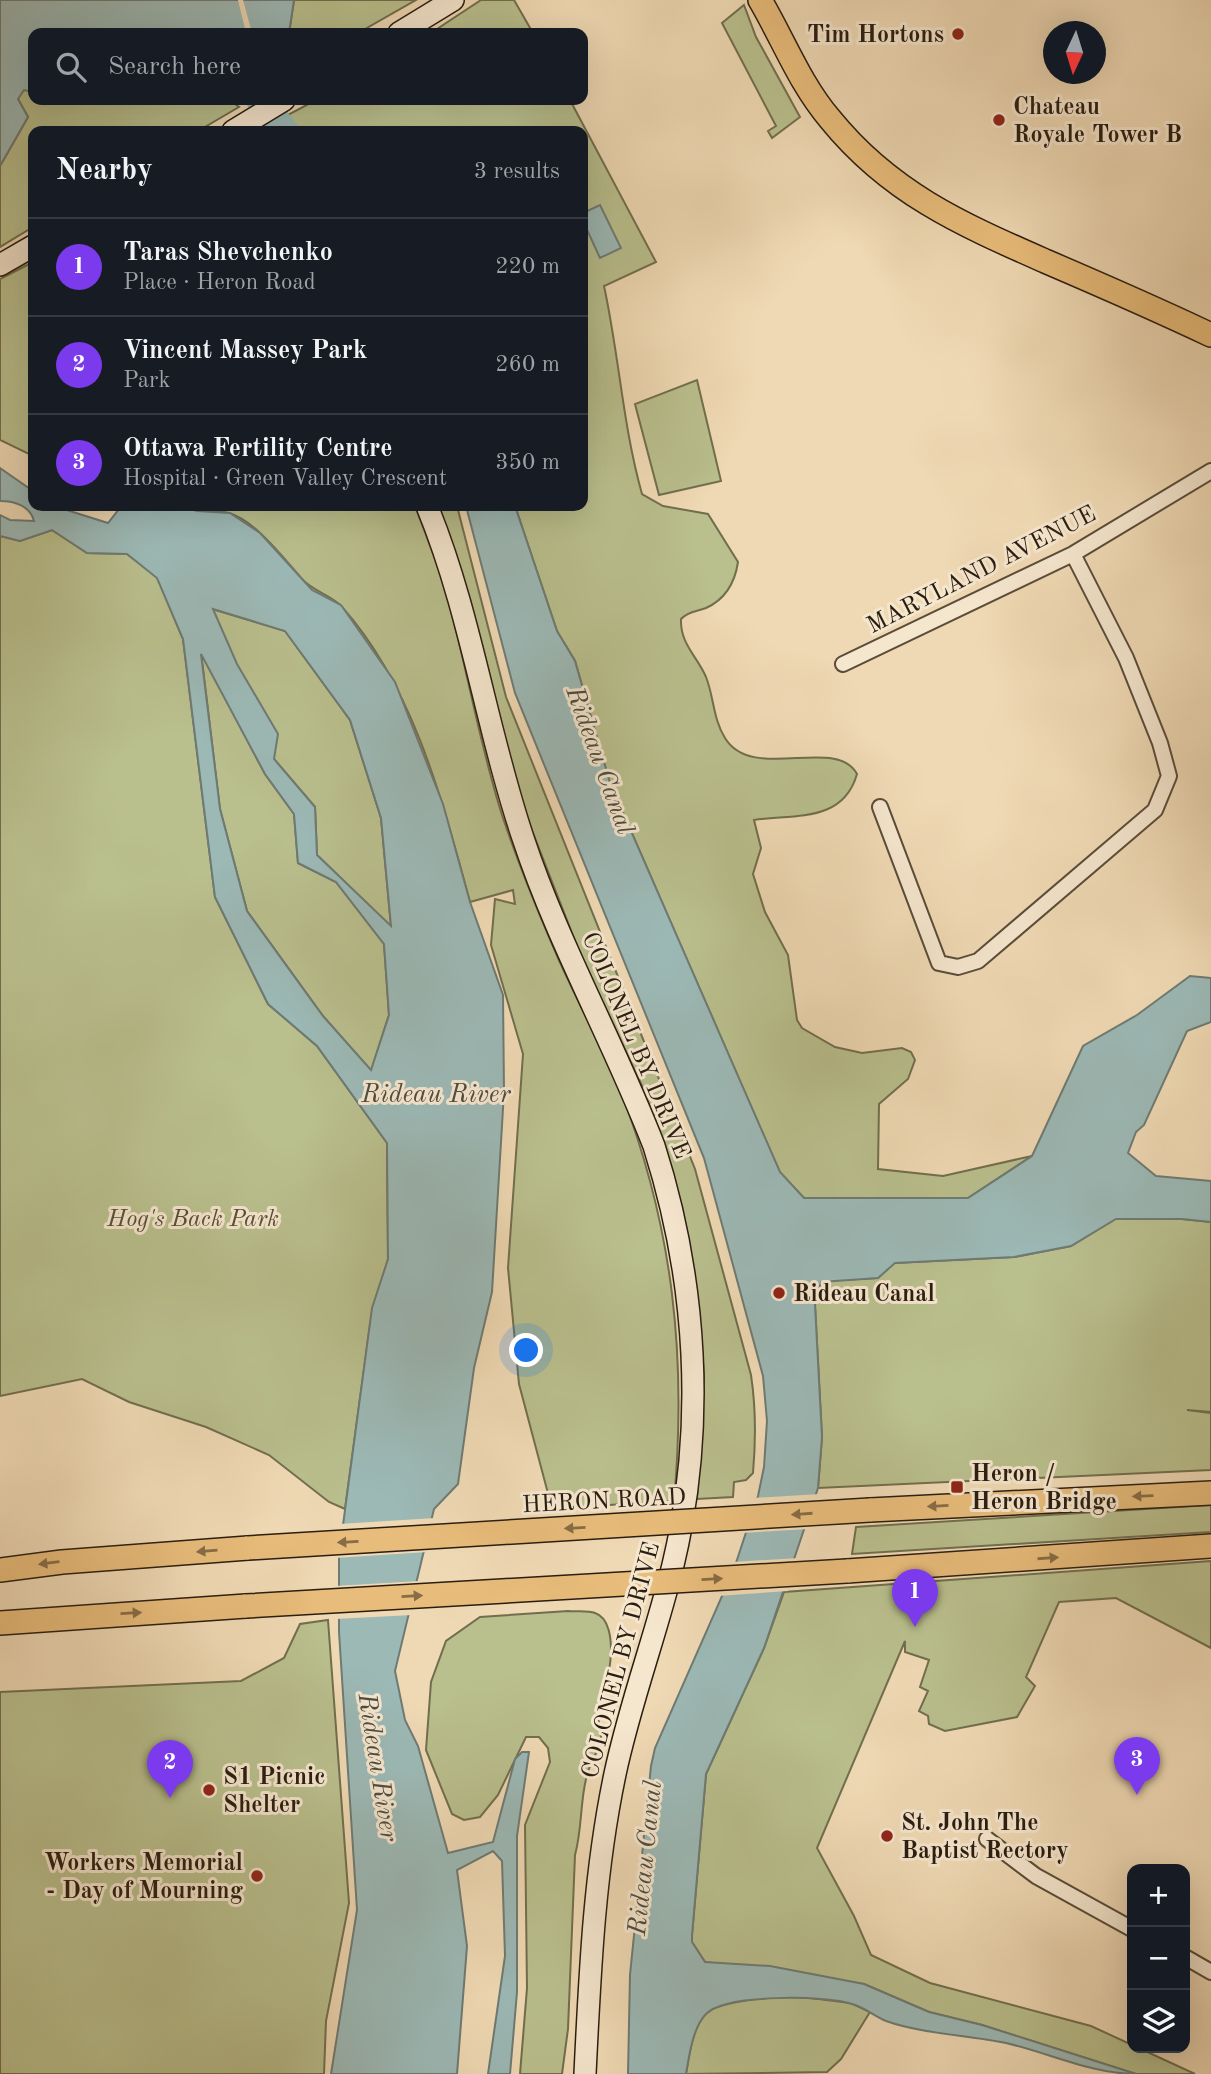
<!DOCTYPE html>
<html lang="en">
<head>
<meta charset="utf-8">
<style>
  body { margin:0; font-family:"Old Standard TT",serif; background:#242831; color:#f1f3f6 }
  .controls { position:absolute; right:21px; bottom:21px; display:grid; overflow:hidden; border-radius:14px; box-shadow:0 7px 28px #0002 }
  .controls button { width:63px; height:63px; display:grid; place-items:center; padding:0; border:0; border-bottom:2px solid #363941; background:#171b24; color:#f1f3f6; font:35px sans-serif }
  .compass { position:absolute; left:1043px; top:21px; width:63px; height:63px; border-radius:50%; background:#171b24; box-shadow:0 7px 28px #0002; rotate:184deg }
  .you { position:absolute; left:527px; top:1351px; width:24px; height:24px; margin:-18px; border:5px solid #fff; border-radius:50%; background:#1a73e8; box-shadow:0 0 0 10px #1a73e833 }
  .badge { display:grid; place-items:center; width:46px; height:46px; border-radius:50%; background:#7c3aed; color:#fff; font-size:23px; font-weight:700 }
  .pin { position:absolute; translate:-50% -58px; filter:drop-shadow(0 2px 4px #0008) }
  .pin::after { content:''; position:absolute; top:37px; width:24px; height:21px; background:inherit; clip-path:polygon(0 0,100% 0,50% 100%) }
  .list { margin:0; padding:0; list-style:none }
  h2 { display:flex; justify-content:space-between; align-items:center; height:91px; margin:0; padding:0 28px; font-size:30px }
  h2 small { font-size:23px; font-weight:400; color:#9ea1a6 }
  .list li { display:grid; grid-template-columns:46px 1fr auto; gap:21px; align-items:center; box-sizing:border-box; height:98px; padding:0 28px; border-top:2px solid #363941 }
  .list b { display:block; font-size:26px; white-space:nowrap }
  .list p { margin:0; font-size:23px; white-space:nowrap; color:#9ea1a6 }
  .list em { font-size:23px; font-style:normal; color:#9ea1a6 }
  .icon { flex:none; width:38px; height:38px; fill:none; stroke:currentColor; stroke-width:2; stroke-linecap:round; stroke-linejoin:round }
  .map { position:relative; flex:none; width:1211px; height:2074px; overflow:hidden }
  .search { position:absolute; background:#171b24; box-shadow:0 7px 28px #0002; left:28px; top:28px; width:560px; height:77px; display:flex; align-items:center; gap:18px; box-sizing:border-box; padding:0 24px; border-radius:14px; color:#9ea1a6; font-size:26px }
  .panel { position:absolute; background:#171b24; box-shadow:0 7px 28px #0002; left:28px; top:126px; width:560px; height:385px; border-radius:14px }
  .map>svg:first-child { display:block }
</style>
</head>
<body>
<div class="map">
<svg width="1211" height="2074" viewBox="0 0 1211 2074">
  <rect width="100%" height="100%" fill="#efd9b4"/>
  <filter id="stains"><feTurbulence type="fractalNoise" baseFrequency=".00286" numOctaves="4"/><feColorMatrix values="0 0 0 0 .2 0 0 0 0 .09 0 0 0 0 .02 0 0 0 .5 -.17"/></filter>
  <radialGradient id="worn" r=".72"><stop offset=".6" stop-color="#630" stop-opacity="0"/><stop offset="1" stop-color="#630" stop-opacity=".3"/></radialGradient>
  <path fill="#b9bf8d" stroke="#716e4e" stroke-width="2" d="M294,0H416L358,33H289Z
    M481,0H514L533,33H431Z
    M744,5L756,37L800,117L772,138L768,131L776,126L722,23Z
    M28,89L33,92V100H230L239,107L198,131H33V227L0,247V166L28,117L18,99L21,91Z
    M316,100H570L656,262L604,286C619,355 623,427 642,494L663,506L708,514L738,562C735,582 726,599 706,608C696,612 689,611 681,619C680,644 697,656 706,677C714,697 713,719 725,738C752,783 836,735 857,774C843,823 795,814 754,820L761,848L753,874L765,912L788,955L797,1020L802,1028L835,1047L862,1053L902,1048L911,1052L915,1060L908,1079L879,1104L878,1169L943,1176L1032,1156L968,1198H804L780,1173L610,783L575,661L557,631L515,506H583V131H292L282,118Z
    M33,262V456L0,440V279Z
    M697,380L721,481L659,495L635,404Z
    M182,506H415C426,535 438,565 447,595C467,668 479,743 502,815C518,863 538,912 558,958C578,1003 603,1046 621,1092C673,1227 687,1357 674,1501L576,1507L550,1501L519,1384L508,1268L523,1054L491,945L495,899L515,904L513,890L470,902C442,800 414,688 342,607C332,595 314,592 303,580C285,560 256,521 229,513C213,509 198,512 182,506Z
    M437,506H457L506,697L695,1169L751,1375C756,1408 756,1439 753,1473L746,1480L734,1482L733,1497L697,1499L704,1376L699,1309L687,1232L670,1163L643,1088L581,956L526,815Z
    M52,530L87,553L127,554L157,577L183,639L215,897L268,1004L317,1046L387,1143L388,1259L370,1325L345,1509L329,1502L269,1455L206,1427L129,1402L82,1379L0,1396V536L20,541Z
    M212,609L285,631L350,720L381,818L391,927L317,855L315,807L274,759Z
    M201,652L265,774L294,814L298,863L336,882L384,944L389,1015L371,1071L323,1016L247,911L220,809Z
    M1115,1219H1182L1211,1222V1412L1187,1410L1211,1413V1470L818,1488L822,1437L815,1305L821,1281L878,1278L894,1263L1014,1257L1071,1246Z
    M1211,1505V1532L852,1554L856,1527Z
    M1211,1561V1648L1116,1598L1059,1602L1026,1677L1035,1686L1017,1717L945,1731L929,1724L928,1716L919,1711L928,1691L920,1687L929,1660L905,1652V1641L817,1848L854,1916L871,1955L930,1983L1091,2026L1195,2074H1136L982,2025L929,2012L864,1984L705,1962L692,1942V1935L706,1774L764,1648L784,1592Z
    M568,1611C576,1612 588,1610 595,1613C623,1622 608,1696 596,1712C609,1752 593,1746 586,1779C580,1804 582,1830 575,1855L568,2029L562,2074H520L527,1988L525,1825L550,1762L548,1748L539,1737H526L498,1795L480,1817L464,1820L452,1814L426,1750L431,1682L446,1641L480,1617Z
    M328,1620L349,1903L326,2021L324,2074H0V1692L241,1681L284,1658L300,1624Z
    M794,1996L851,2003L870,2012L841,2059L827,2072L686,2074C689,2056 692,2031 703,2016C715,1999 774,1998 794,1996Z"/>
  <path fill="#9cb9b6" stroke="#6e7b74" stroke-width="2" fill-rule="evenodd" d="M0,0H294L289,33H33V92L24,90L18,99L28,117L0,166Z
    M600,205L621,248L600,258L583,221V213Z
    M0,468L33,491V506H54L108,523L119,509L116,506H182L197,511L230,513L260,533L312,590L341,605L395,682L443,804L470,902L503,995L504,1092L492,1292L474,1368L458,1484L434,1509L395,1671L405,1720L418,1746L448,1853L493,1842L515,1759L522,1752H529L517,1836V1992L510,2074H488L505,1956L502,1861L493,1851L457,1870L467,1946L457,2074H331L357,1910L339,1632V1555L372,1308L388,1259L387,1143L317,1046L268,1004L215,897L183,639L157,578L127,554L87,553L52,530L20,541L0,536V515L10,520L34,521C30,506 15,501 0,501ZM213,609L285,631L350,720L381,818L391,926L317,855L315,807L274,759L278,734L237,664ZM201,654L265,774L294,814L298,863L336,882L384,944L389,1015L371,1070L323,1016L247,911L220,809Z
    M466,506H515L557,631L575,661L610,783L780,1172L804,1198H968L1032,1156L1083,1046L1137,1015L1190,976L1211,978V1022L1187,1031L1144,1125L1136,1132L1128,1153L1156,1176L1211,1181V1222L1182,1219H1116L1071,1246L1014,1257L895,1263L878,1278L821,1282L815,1305L822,1437L818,1488L764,1648L706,1774L692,1935V1942L705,1962L770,1966L864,1984L929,2012L982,2025L1136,2074C1092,2074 1049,2053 1006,2043C967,2035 923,2034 886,2021C874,2016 864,2007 852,2004C826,1995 725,1994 706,2014C693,2027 689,2056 686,2074H628L630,1975L651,1766L655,1748L734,1569L758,1496L764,1467L767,1421L763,1376L704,1158L515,693Z"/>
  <path fill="#efd9b4" d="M238,0H243L252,33H246Z
    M820,1494L809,1529L742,1533L753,1498Z
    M435,1518L427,1552L335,1558L339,1524Z
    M799,1558L788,1591L718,1596L733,1562Z
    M420,1581L412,1615L335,1619V1586Z"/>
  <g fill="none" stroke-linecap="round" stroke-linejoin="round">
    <path stroke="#9cb9b6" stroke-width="16" d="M253,100L278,131
      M264,131L256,121L275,109L292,131"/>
    <g stroke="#5a4c39" stroke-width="18">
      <path id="minor" d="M843,664L1073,554L1211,471
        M880,807L939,963L958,967L978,961L1155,810L1169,776L1160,743L1126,658L1073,554
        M987,1839L1036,1876L1132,1929
        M1185,1957L1211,1972"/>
    </g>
    <g stroke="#291d10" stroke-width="24">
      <path id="secondary" d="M399,33L453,0
        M233,131L284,100
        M0,265L33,246
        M427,506C471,613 486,728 523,838C558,944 614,1042 654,1146C697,1281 706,1427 673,1565C656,1635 630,1703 615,1774C594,1874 590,1972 585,2074"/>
    </g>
    <g stroke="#291d10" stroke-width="26">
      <path id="primary" d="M760,0C783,39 800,84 830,119C890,193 961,224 1045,261C1101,285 1156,309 1211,335
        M870,1510L1211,1493
        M0,1570L62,1562L248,1548
        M847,1571L1211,1546
        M0,1623L246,1606"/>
    </g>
    <use href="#minor" stroke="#f5e6ce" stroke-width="14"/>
    <use href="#secondary" stroke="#f5e6ce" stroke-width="21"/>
    <use href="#primary" stroke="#e8bc7a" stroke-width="23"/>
    <g stroke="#291d10" stroke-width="26" stroke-linecap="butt">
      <path id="primary-bridge" d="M248,1548L870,1510
        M246,1606L847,1571"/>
    </g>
    <use href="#primary-bridge" stroke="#e8bc7a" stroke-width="23"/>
  </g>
  <defs><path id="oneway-solid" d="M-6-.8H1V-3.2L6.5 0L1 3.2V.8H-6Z" transform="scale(1.75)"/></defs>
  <g fill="#886c45">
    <use href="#oneway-solid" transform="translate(1143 1496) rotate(178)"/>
    <use href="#oneway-solid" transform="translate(938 1506) rotate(177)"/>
    <use href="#oneway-solid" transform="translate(802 1514) rotate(176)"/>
    <use href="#oneway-solid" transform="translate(575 1528) rotate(177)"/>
    <use href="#oneway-solid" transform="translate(348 1542) rotate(177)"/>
    <use href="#oneway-solid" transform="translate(207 1551) rotate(175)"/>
    <use href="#oneway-solid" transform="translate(1048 1558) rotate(-4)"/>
    <use href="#oneway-solid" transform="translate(49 1563) rotate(173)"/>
    <use href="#oneway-solid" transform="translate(712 1579) rotate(-3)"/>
    <use href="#oneway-solid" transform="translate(412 1596) rotate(-3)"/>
    <use href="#oneway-solid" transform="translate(131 1613) rotate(-3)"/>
  </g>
  <g fill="#8f2418" stroke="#f5e6ce" stroke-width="2.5">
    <circle cx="958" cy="34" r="7"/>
    <circle cx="999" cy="120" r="7"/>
    <circle cx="779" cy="1293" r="7"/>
    <rect x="950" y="1480" width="14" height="14" rx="3.5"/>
    <circle cx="209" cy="1790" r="7"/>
    <circle cx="887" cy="1836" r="7"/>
    <circle cx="257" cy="1876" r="7"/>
  </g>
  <g text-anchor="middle" stroke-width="6" stroke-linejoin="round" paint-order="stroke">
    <g font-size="24" font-weight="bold" fill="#291d10" stroke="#f5e6ce" text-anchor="start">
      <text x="944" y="42" text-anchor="end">Tim Hortons</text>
      <text x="1013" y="114">Chateau<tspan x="1013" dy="28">Royale Tower B</tspan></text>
      <text x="793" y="1301">Rideau Canal</text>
      <text x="971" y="1481">Heron /<tspan x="971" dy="28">Heron Bridge</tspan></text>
      <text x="223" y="1784">S1 Picnic<tspan x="223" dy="28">Shelter</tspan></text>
      <text x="901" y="1830">St. John The<tspan x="901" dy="28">Baptist Rectory</tspan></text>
      <text x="243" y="1870" text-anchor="end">Workers Memorial<tspan x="243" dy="28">- Day of Mourning</tspan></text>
    </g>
    <g font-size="24" fill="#291d10" stroke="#f5e6ce">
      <text transform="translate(981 569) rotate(-27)" y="8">MARYLAND AVENUE</text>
      <text transform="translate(637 1045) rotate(67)" y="8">COLONEL BY DRIVE</text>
      <text transform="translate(604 1500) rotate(-3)" y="8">HERON ROAD</text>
      <text transform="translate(620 1660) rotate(-75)" y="8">COLONEL BY DRIVE</text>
    </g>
    <g font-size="24" font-style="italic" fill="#544e36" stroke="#f5e6ce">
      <text x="193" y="1226">Hog's Back Park</text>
    </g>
    <g font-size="26" font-style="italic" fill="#4c4c42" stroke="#f5e6ce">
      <text transform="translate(601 760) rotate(70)" y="9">Rideau Canal</text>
      <text x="436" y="1102">Rideau River</text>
      <text transform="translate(379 1767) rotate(81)" y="9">Rideau River</text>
      <text transform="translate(644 1858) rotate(-84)" y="9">Rideau Canal</text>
    </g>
  </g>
  <rect width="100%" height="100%" filter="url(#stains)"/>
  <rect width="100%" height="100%" fill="url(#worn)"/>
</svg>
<div class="controls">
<button>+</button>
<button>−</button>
<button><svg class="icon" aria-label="layers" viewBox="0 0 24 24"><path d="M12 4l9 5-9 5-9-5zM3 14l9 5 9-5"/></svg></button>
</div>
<svg class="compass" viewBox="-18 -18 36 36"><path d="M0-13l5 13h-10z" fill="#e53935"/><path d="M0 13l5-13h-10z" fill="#9ea1a6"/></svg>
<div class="you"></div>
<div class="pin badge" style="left:915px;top:1627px">1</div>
<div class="pin badge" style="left:170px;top:1798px">2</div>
<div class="pin badge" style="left:1137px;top:1795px">3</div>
<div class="search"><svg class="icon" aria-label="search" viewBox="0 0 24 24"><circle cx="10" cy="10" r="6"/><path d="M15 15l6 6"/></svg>Search here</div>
<section class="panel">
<h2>Nearby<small>3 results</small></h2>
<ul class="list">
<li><span class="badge">1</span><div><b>Taras Shevchenko</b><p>Place · Heron Road</p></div><em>220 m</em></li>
<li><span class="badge">2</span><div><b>Vincent Massey Park</b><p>Park</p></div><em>260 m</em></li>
<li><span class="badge">3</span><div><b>Ottawa Fertility Centre</b><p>Hospital · Green Valley Crescent</p></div><em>350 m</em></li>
</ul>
</section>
</div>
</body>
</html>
